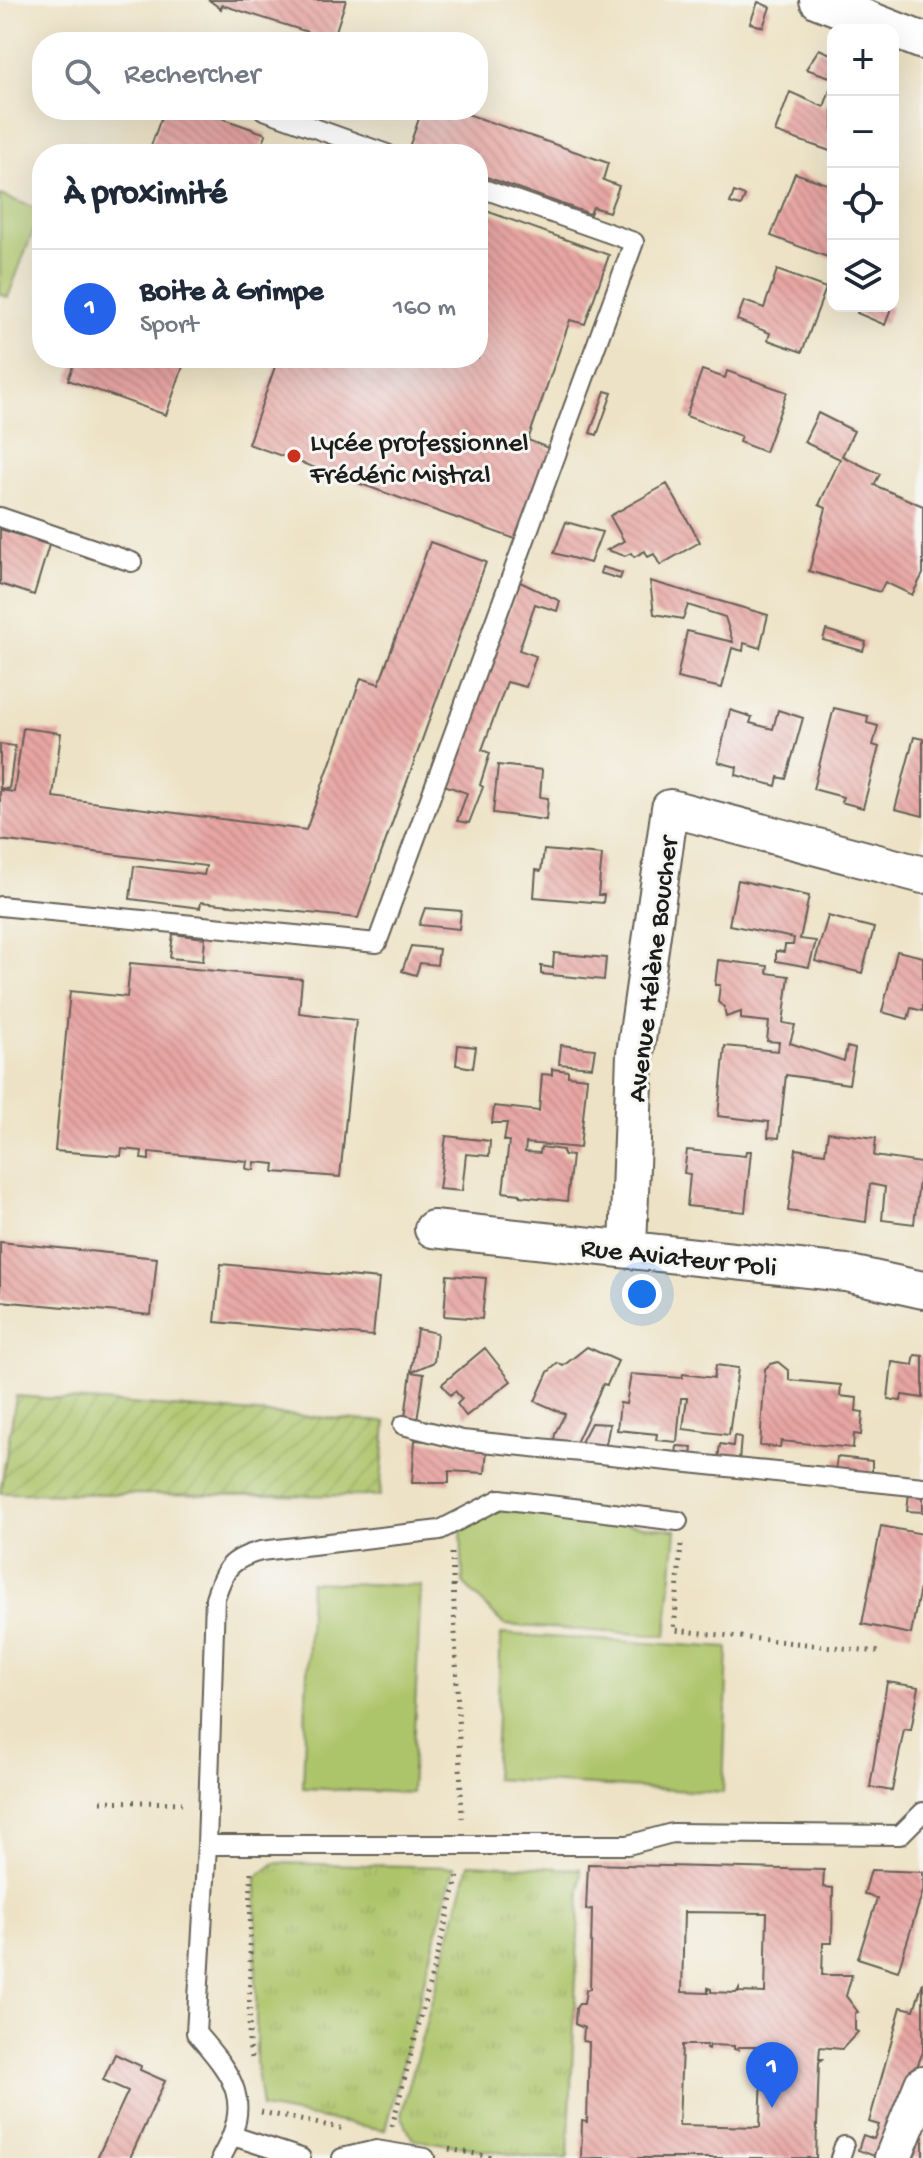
<!DOCTYPE html>
<html lang="fr">
<head>
<meta charset="utf-8">
<style>
  body { margin:0; font-family:"Gochi Hand",sans-serif; background:#f2f2f3; color:#1f2937 }
  .controls { position:absolute; right:24px; top:24px; display:grid; overflow:hidden; border-radius:16px; box-shadow:0 8px 32px #0002 }
  .controls button { width:72px; height:72px; display:grid; place-items:center; padding:0; border:0; border-bottom:2px solid #e0e1e3; background:#fff; color:#1f2937; font:40px sans-serif }
  .you { position:absolute; left:642px; top:1294px; width:28px; height:28px; margin:-20px; border:6px solid #fff; border-radius:50%; background:#1a73e8; box-shadow:0 0 0 12px #1a73e833 }
  .badge { display:grid; place-items:center; width:52px; height:52px; border-radius:50%; background:#2563eb; color:#fff; font-size:26px; font-weight:700 }
  .pin { position:absolute; translate:-50% -66px; filter:drop-shadow(0 2px 4px #0008) }
  .pin::after { content:''; position:absolute; top:42px; width:28px; height:24px; background:inherit; clip-path:polygon(0 0,100% 0,50% 100%) }
  .list { margin:0; padding:0; list-style:none }
  h2 { display:flex; justify-content:space-between; align-items:center; height:104px; margin:0; padding:0 32px; font-size:34px }
  h2 small { font-size:26px; font-weight:400; color:#747a83 }
  .list li { display:grid; grid-template-columns:52px 1fr auto; gap:24px; align-items:center; box-sizing:border-box; height:120px; padding:0 32px; border-top:2px solid #e0e1e3 }
  .list b { display:block; font-size:30px; white-space:nowrap }
  .list p { margin:0; font-size:26px; white-space:nowrap; color:#747a83 }
  .list em { font-size:26px; font-style:normal; color:#747a83 }
  .icon { flex:none; width:44px; height:44px; fill:none; stroke:currentColor; stroke-width:2; stroke-linecap:round; stroke-linejoin:round }
  .map { position:relative; flex:none; width:923px; height:2158px; overflow:hidden }
  .search { position:absolute; background:#fff; box-shadow:0 8px 32px #0002; left:32px; top:32px; width:456px; height:88px; display:flex; align-items:center; gap:20px; box-sizing:border-box; padding:0 28px; border-radius:32px; color:#747a83; font-size:30px }
  .panel { position:absolute; background:#fff; box-shadow:0 8px 32px #0002; left:32px; top:144px; width:456px; height:224px; border-radius:32px }
  .map>svg:first-child { display:block }
</style>
</head>
<body>
<div class="map">
<svg width="923" height="2158" viewBox="0 0 923 2158">
  <defs>
    <pattern id="park-tufts" width="24" height="20" patternUnits="userSpaceOnUse" patternTransform="scale(2)"><rect width="24" height="20" fill="#adc56a"/><path d="M3 7l-1-3M5 7V3M7 7l1-3M15 17l-1-3M17 17v-4M19 17l1-3" fill="none" stroke="#94a95b"/></pattern>
    <pattern id="garden-furrows" width="10" height="10" patternUnits="userSpaceOnUse" patternTransform="scale(2)"><rect width="10" height="10" fill="#adc56a"/><path d="M-1 1l2-2M0 10L10 0M9 11l2-2" fill="none" stroke="#94a95b"/></pattern>
    <pattern id="building-back-hatch" width="6" height="6" patternUnits="userSpaceOnUse" patternTransform="scale(2)"><rect width="6" height="6" fill="#e6a5a2"/><path d="M-1 5l2 2M0 0l6 6M5-1l2 2" fill="none" stroke="#c58d8b"/></pattern>
  </defs>
  <rect width="100%" height="100%" fill="#f6f6f2"/>
  <filter id="ink" filterUnits="userSpaceOnUse"><feTurbulence type="fractalNoise" baseFrequency=".0125" numOctaves="2"/><feDisplacementMap in="SourceGraphic" scale="16" xChannelSelector="R" yChannelSelector="G"/><feConvolveMatrix kernelMatrix="1 2 1 2 8 2 1 2 1" color-interpolation-filters="sRGB"/></filter>
  <filter id="wash" filterUnits="userSpaceOnUse"><feTurbulence type="fractalNoise" baseFrequency=".006" numOctaves="4" result="noise"/><feDisplacementMap in="SourceGraphic" scale="32" xChannelSelector="R" yChannelSelector="G"/><feGaussianBlur stdDeviation="1.8" result="paint"/><feColorMatrix in="noise" values="0 0 0 0 0 0 0 0 0 0 0 0 0 0 0 0 0 1.4 0 .05"/><feComposite in="paint" operator="in"/></filter>
  <g filter="url(#wash)">
    <rect width="100%" height="100%" fill="#ede2c5"/>
    <path fill="url(#park-tufts)" stroke="#647043" stroke-width="2" d="M275,1863L454,1867L385,2130L262,2108L256,2063V1878Z
      M469,1864L581,1869L568,2158H537L413,2139L401,2115Z"/>
    <path fill="url(#garden-furrows)" stroke="#647043" stroke-width="2" d="M16,1396L386,1422L380,1496L0,1493Z"/>
    <path fill="#adc56a" stroke="#647043" stroke-width="2" d="M0,195L41,210L8,297L0,294Z
      M495,1509L676,1530L666,1636L504,1625L463,1583L461,1529Z
      M310,1582L421,1586L411,1793L303,1788Z
      M501,1634L728,1648L723,1793L494,1779Z"/>
    <g id="blocks">
      <path fill="url(#building-back-hatch)" fill-rule="evenodd" d="M209,0H346L333,40L222,5L221,9Z
        M758,2L770,7L763,27L750,23Z
        M819,49L833,55V78L806,69Z
        M833,81V152L775,132L790,92L824,107Z
        M164,110H199L266,134L259,154H148Z
        M422,110H456L608,163L603,180L619,186L609,212L593,207L590,214L478,174V154H421L408,150Z
        M795,173L833,186V251L830,258L771,236Z
        M734,192L745,196L741,206L730,203Z
        M478,208L609,255L585,324L570,320L528,440L553,450L521,541L248,444L278,358H478Z
        M777,270L826,288L802,352L768,340L770,333L737,320L744,301L764,308Z
        M860,306H892L885,325L857,313Z
        M76,358H186L166,415L68,380Z
        M702,370L725,378L727,371L787,392L765,452L739,442L741,436L686,416Z
        M605,391L612,393L597,435L590,433Z
        M818,413L854,431L842,456L880,474L874,485L923,506V574L912,595L885,582L880,592L809,571L826,508L819,505L840,459L804,442Z
        M667,484L700,542L660,565L654,554L648,557L645,551L634,557L631,553L625,556L607,550L624,541L610,516Z
        M566,522L602,532L590,563L554,553Z
        M0,529L49,545L34,595L0,584Z
        M430,542L486,562L358,918L201,902L200,908L130,899L134,866L204,875L206,866L0,840V790L14,792L23,728L61,733L53,797L306,830L361,678L379,684Z
        M602,567L622,573L620,579L600,573Z
        M650,581L768,615L760,648L744,643L743,651L732,648L722,688L677,678L687,631L733,642L725,617L688,605L683,619L654,614Z
        M520,582L560,601L557,611L535,604L519,650L536,656L526,687L507,682L482,750L490,753L480,785L483,787L469,823L457,821L467,793L444,785Z
        M826,630L866,642L863,651L823,640Z
        M834,708L868,716L867,723L878,726L873,745L879,747L863,808L841,802L843,797L813,789Z
        M730,710L752,717L750,723L773,729L778,710L803,718L786,779L778,777L776,786L736,775L737,767L718,762Z
        M914,737L923,739V816L895,809Z
        M0,744L15,746L9,789L0,788Z
        M498,765L542,770L540,797L548,798L546,820L493,813Z
        M544,850L602,855L598,895H604L603,903L534,897L536,870L541,871Z
        M738,880L809,896L800,939L816,941L809,967L776,961V951L784,952L785,945H793L794,938L729,925Z
        M425,908L461,911L459,929L419,925Z
        M828,916L874,928L862,973L815,961Z
        M173,934L205,938L203,961L170,958Z
        M411,946L439,949L437,965L420,963L416,975L402,971Z
        M897,951L923,957V1011L911,1008L908,1019L882,1012Z
        M554,953L606,958L604,980L541,974V966L553,968Z
        M718,960L768,966L767,973L789,976L783,1023L795,1025L790,1043L844,1061L847,1047L855,1049L849,1084L786,1075L779,1138L768,1137L769,1122L718,1116L725,1046L778,1051L779,1042L767,1041L769,1022L741,1019V1012L726,1017L724,1007L718,1002L720,985H715Z
        M130,963L302,979L299,1013L356,1020L340,1177L274,1172L275,1164L255,1162L254,1170L246,1169L247,1161L149,1152V1160L141,1159L142,1151L122,1149L121,1156L55,1151L70,991L127,997Z
        M458,1045L476,1047L473,1068L456,1065Z
        M561,1045L595,1049L592,1067L559,1064Z
        M552,1069L568,1071V1076L587,1078L580,1148L526,1143L525,1152L540,1153L541,1147L563,1150V1155L572,1156L567,1201L520,1196V1194L503,1192L509,1141H504L507,1123H492L494,1106L539,1111L542,1074L552,1075Z
        M828,1132L876,1138L874,1156L921,1163L914,1224L882,1220L885,1187L870,1184L866,1222L788,1211L796,1149L825,1153Z
        M446,1136L490,1141L489,1156L466,1154L462,1191L439,1189Z
        M687,1150L745,1156L746,1151H751L745,1212L687,1206L690,1174L684,1173Z
        M0,1242L157,1258L151,1315L0,1301Z
        M221,1264L379,1279L373,1336L215,1322Z
        M447,1275L486,1278L482,1319L444,1316Z
        M417,1329L437,1333L434,1362L411,1372Z
        M587,1347L618,1361L607,1385L603,1384L575,1445L554,1443L555,1433L565,1414L535,1401L548,1372L558,1363L563,1366Z
        M485,1348L511,1381L466,1416L457,1404L462,1399L455,1391L450,1395L442,1384Z
        M915,1355L923,1356V1398L902,1395L901,1401L888,1399L892,1362L913,1365Z
        M778,1362L789,1371V1380L841,1385L840,1396L857,1398L856,1411L863,1412L861,1435L854,1434L853,1448L781,1441L780,1447L760,1446L765,1369L770,1364Z
        M716,1365L738,1368L729,1435L683,1429L687,1398H681L677,1442L656,1440L657,1434L617,1430L620,1403L626,1404L631,1374L682,1378L683,1374L714,1378Z
        M411,1372L424,1374L417,1421L405,1417Z
        M591,1423L610,1424L605,1449L579,1446Z
        M734,1436L741,1437L739,1461L718,1460L720,1444L733,1446Z
        M415,1440L487,1447L485,1473L449,1471V1483H412Z
        M677,1446L692,1447L691,1457L676,1455Z
        M837,1457L872,1461V1474L835,1472Z
        M909,1492L923,1493V1512L907,1511Z
        M881,1526L923,1534V1572L911,1634L862,1624Z
        M887,1682L919,1687L911,1730L904,1729L892,1791L870,1787Z
        M588,1864L824,1870L823,1887L833,1888L832,1943H823L822,1975H852L846,1996L858,2012L855,2013V2030L858,2032L842,2049L820,2047L819,2059H822L819,2062L816,2158H581L582,2121L587,2122L589,2042L583,2041L584,2028L575,2024L576,2008L579,2004H584L586,1990L590,1989L592,1909L586,1910ZM684,1912L767,1913L765,1993L739,1992V1989L736,1993L711,1992V1989L708,1988V1993L682,1992ZM682,2045H707L706,2048L709,2049L710,2045L734,2046V2049L738,2050V2047H763L760,2127L679,2125Z
        M871,1870L923,1872V1891L898,1971L858,1958L877,1899L864,1894Z
        M923,1982V2052L880,2158L858,2150L863,2135L874,2139L879,2125L869,2122L901,2007L914,2010Z
        M115,2054L141,2066L140,2070L165,2081L130,2158H97L128,2091L103,2080Z
        M918,2135L923,2137V2158H907Z"/>
    </g>
  </g>
  <g filter="url(#ink)">
    <use href="#blocks" fill-opacity="0" stroke="#656157" stroke-width="2"/>
    <g fill="none" stroke-linecap="round" stroke-linejoin="round">
      <g stroke="#656157" stroke-width="22">
        <path id="lane" d="M264,110L387,154
          M0,517L132,562
          M0,906L377,943L634,242L478,187
          M403,1425L462,1440L923,1487
          M207,1845H628L672,1833L900,1835L923,1812
          M233,2136L301,2158
          M221,2158C253,2101 235,2078 196,2033L207,1845L215,1598C225,1568 230,1559 261,1551L440,1530L500,1499L678,1521
          M342,2158L376,2150L425,2158
          M840,2158L844,2146"/>
      </g>
      <g stroke="#656157" stroke-width="40">
        <path id="street" d="M818,0L923,41
          M433,1229L846,1273L923,1290
          M628,1249L635,1054L670,808L923,875
          M893,2158L923,2084"/>
      </g>
      <path stroke="#656157" stroke-width="5" stroke-dasharray="2 6" stroke-linecap="butt" d="M681,1545L674,1630L880,1652
        M452,1553L462,1818
        M101,1801L182,1803
        M251,2058L249,2044L251,1870
        M261,2112L345,2129
        M392,2126L459,1872
        M449,2149L497,2158"/>
      <use href="#lane" stroke="#fff" stroke-width="18"/>
      <use href="#street" stroke="#fff" stroke-width="36"/>
    </g>
  </g>
  <circle fill="#c8321e" stroke="#f6f6f2" stroke-width="3" cx="294" cy="456" r="8"/>
  <g text-anchor="middle" stroke-width="6" stroke-linejoin="round" paint-order="stroke">
    <g font-size="28" fill="#1c1c1c" stroke="#f6f6f2" text-anchor="start">
      <text x="310" y="450">Lycée professionnel<tspan x="310" dy="32">Frédéric Mistral</tspan></text>
    </g>
    <g font-size="28" fill="#1c1c1c" stroke="#f6f6f2">
      <text transform="translate(650 969) rotate(-83)" y="10">Avenue Hélène Boucher</text>
      <text transform="translate(679 1255) rotate(6)" y="10">Rue Aviateur Poli</text>
    </g>
  </g>
</svg>
<div class="controls">
<button>+</button>
<button>−</button>
<button><svg class="icon" aria-label="locate" viewBox="0 0 24 24"><circle cx="12" cy="12" r="6"/><path d="M12 2v4M12 18v4M2 12h4M18 12h4"/></svg></button>
<button><svg class="icon" aria-label="layers" viewBox="0 0 24 24"><path d="M12 4l9 5-9 5-9-5zM3 14l9 5 9-5"/></svg></button>
</div>
<div class="you"></div>
<div class="pin badge" style="left:772px;top:2108px">1</div>
<div class="search"><svg class="icon" aria-label="search" viewBox="0 0 24 24"><circle cx="10" cy="10" r="6"/><path d="M15 15l6 6"/></svg>Rechercher</div>
<section class="panel">
<h2>À proximité<small></small></h2>
<ul class="list">
<li><span class="badge">1</span><div><b>Boite à Grimpe</b><p>Sport</p></div><em>160 m</em></li>
</ul>
</section>
</div>
</body>
</html>
